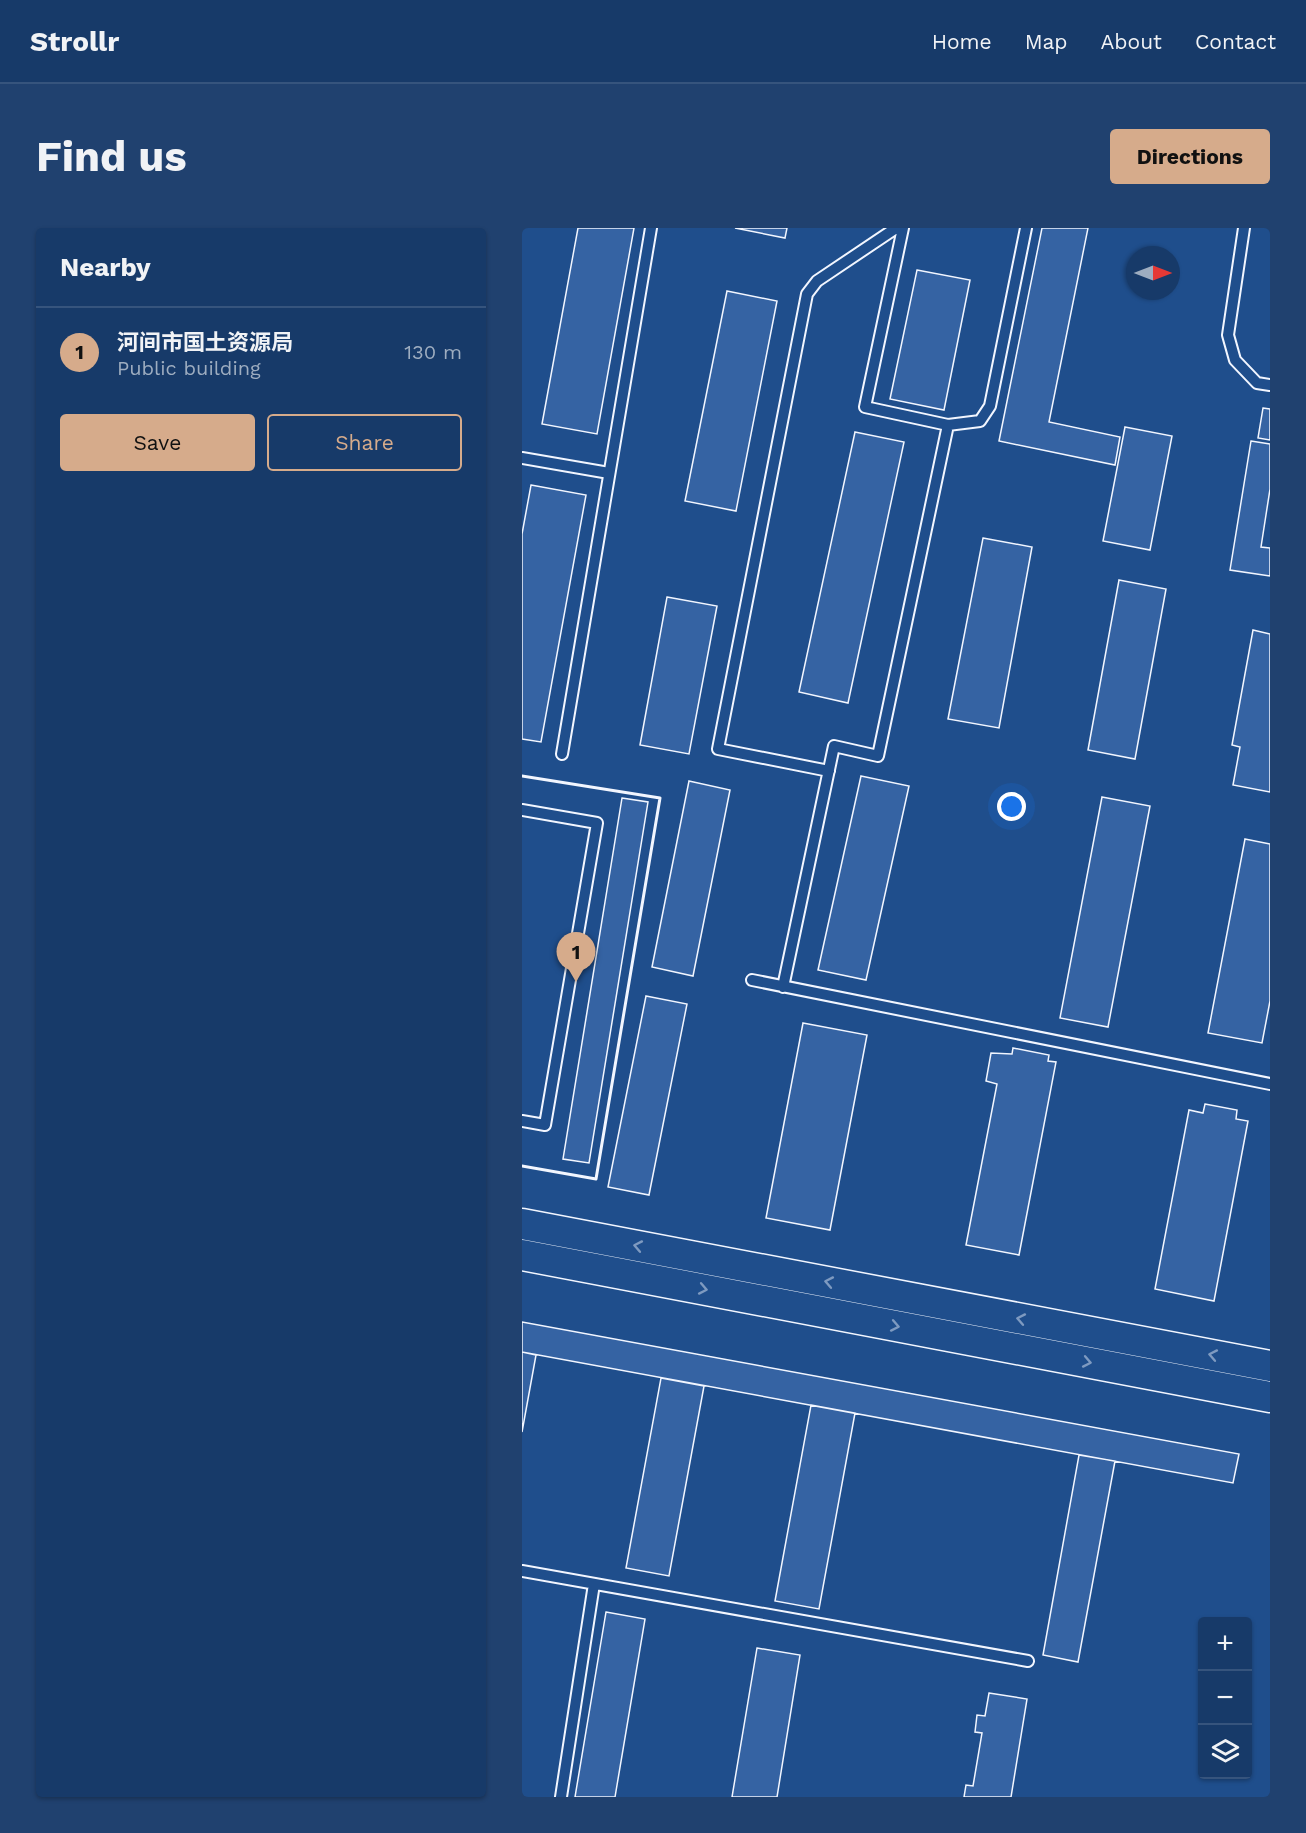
<!DOCTYPE html>
<html lang="en">
<head>
<meta charset="utf-8">
<style>
  body { margin:0; font-family:"Work Sans","Noto Sans SC",sans-serif; background:#20416f; color:#f1f3f6 }
  .controls { position:absolute; right:18px; bottom:18px; display:grid; overflow:hidden; border-radius:6px; box-shadow:0 2px 4px #0004 }
  .controls button { width:54px; height:54px; display:grid; place-items:center; padding:0; border:0; border-bottom:2px solid #36547d; background:#173a69; color:#f1f3f6; font:30px sans-serif }
  .compass { position:absolute; left:604px; top:18px; width:54px; height:54px; border-radius:50%; background:#173a69; box-shadow:0 2px 4px #0004; rotate:90deg }
  .you { position:absolute; left:490px; top:579px; width:21px; height:21px; margin:-15px; border:4px solid #fff; border-radius:50%; background:#1a73e8; box-shadow:0 0 0 9px #1a73e833 }
  .badge { display:grid; place-items:center; width:39px; height:39px; border-radius:50%; background:#d6ab8b; color:#111; font-size:20px; font-weight:700 }
  .pin { position:absolute; translate:-50% -50px; filter:drop-shadow(0 2px 3px #0008) }
  .pin::after { content:''; position:absolute; top:32px; width:21px; height:18px; background:inherit; clip-path:polygon(0 0,100% 0,50% 100%) }
  .list { margin:0; padding:0; list-style:none }
  h2 { display:flex; justify-content:space-between; align-items:center; height:78px; margin:0; padding:0 24px; font-size:26px }
  h2 small { font-size:20px; font-weight:400; color:#9eadc0 }
  .list li { display:grid; grid-template-columns:39px 1fr auto; gap:18px; align-items:center; box-sizing:border-box; height:90px; padding:0 24px; border-top:2px solid #36547d }
  .list b { display:block; font-size:22px; white-space:nowrap }
  .list p { margin:0; font-size:20px; white-space:nowrap; color:#9eadc0 }
  .list em { font-size:20px; font-style:normal; color:#9eadc0 }
  .actions { display:flex; gap:12px; padding:18px 24px }
  .actions a { flex:1; padding:14px 0; border:2px solid #d6ab8b; border-radius:6px; text-align:center; font-size:21px; color:#d6ab8b }
  .actions .main { background:#d6ab8b; color:#111 }
  .icon { flex:none; width:33px; height:33px; fill:none; stroke:currentColor; stroke-width:2; stroke-linecap:round; stroke-linejoin:round }
  .map { position:relative; flex:none; width:748px; height:1569px; overflow:hidden; border-radius:6px }
  header { display:flex; align-items:center; gap:36px; box-sizing:border-box; height:84px; padding:0 30px; background:#173a69; border-bottom:2px solid #36547d }
  header strong { font-size:28px }
  nav { display:flex; gap:33px; margin-inline-start:auto; font-size:21px }
  .intro { display:flex; align-items:center; justify-content:space-between; box-sizing:border-box; height:144px; padding:0 36px }
  h1 { margin:0; font-size:42px }
  .button { padding:15px 27px; border-radius:6px; background:#d6ab8b; color:#111; font-size:21px; font-weight:700 }
  main { display:flex; gap:36px; padding:0 36px }
  aside { flex:1; background:#173a69; border-radius:6px; box-shadow:0 2px 4px #0004 }
  .map>svg:first-child { display:block }
</style>
</head>
<body>
<header>
<strong>Strollr</strong>
<nav><a>Home</a><a>Map</a><a>About</a><a>Contact</a></nav>
</header>
<div class="intro"><h1>Find us</h1><a class="button">Directions</a></div>
<main>
<aside>
<h2>Nearby<small></small></h2>
<ul class="list">
<li><span class="badge">1</span><div><b>河间市国土资源局</b><p>Public building</p></div><em>130 m</em></li>
</ul>
<div class="actions"><a class="main">Save</a><a>Share</a></div>
</aside>
<div class="map">
<svg width="748" height="1569" viewBox="0 0 748 1569">
  <rect width="100%" height="100%" fill="#1f4e8c"/>
  <path fill="#3563a3" stroke="#f2f6ff" stroke-width="1.5" d="M56,0H112L75,206L20,196Z
    M213,0H265L263,10Z
    M520,0H566L527,194L598,209L593,237L477,213Z
    M395,42L448,52L422,182L368,171Z
    M205,63L255,73L214,283L163,273Z
    M741,180L748,181V212L736,210Z
    M603,199L650,208L628,322L581,313Z
    M333,204L382,214L326,475L277,464Z
    M729,213L748,216V261L739,319L748,320V348L708,342Z
    M9,257L64,267L19,514L0,511V306Z
    M461,310L510,319L477,500L426,491Z
    M597,352L644,361L613,531L566,522Z
    M145,369L195,378L167,526L118,517Z
    M731,402L748,406V564L711,557L718,519L710,517Z
    M339,548L387,558L344,752L296,742Z
    M167,553L208,562L171,748L130,739Z
    M580,569L628,578L586,799L538,790Z
    M100,570L126,574L67,935L41,931Z
    M723,611L748,616V773L740,815L686,805Z
    M124,768L165,776L127,967L86,959Z
    M281,795L345,807L308,1002L244,990Z
    M491,820L527,827L526,833L534,834L497,1027L444,1017L475,856L464,853L469,825L490,826Z
    M683,876L715,882L714,891L726,893L692,1073L633,1061L667,882L681,885Z
    M0,1094L717,1226L711,1255L0,1124Z
    M0,1124L14,1127L0,1204Z
    M139,1150L182,1158L147,1348L104,1340Z
    M289,1177L333,1185L297,1381L253,1373Z
    M557,1227L593,1233L556,1434L521,1427Z
    M84,1384L123,1391L93,1569H53Z
    M235,1420L278,1427L255,1569H210Z
    M467,1465L505,1471L489,1569H442L444,1557L451,1558L460,1505L453,1504L455,1487L463,1488Z"/>
  <g fill="none" stroke-linecap="round" stroke-linejoin="round">
    <g stroke="#f2f6ff" stroke-width="14">
      <path id="lane" d="M722,0L706,107L713,132L735,155L748,157
        M426,197L458,193L468,178L504,0
        M0,230L87,245
        M40,526L129,0
        M307,543L196,521L285,66L295,53L374,0
        M0,582L75,595L23,897L0,893
        M230,752L748,856
        M261,759L312,518L356,528L426,197L343,179L381,0
        M0,1343L506,1433
        M39,1569L72,1356"/>
    </g>
    <g stroke="#f2f6ff" stroke-width="33">
      <path id="secondary" d="M0,996L748,1138
        M0,1027L748,1169"/>
    </g>
    <use href="#lane" stroke="#1f4e8c" stroke-width="10"/>
    <use href="#secondary" stroke="#1f4e8c" stroke-width="30"/>
    <path stroke="#f2f6ff" stroke-width="3" d="M0,548L138,570L74,951L0,938"/>
  </g>
  <defs><path id="oneway-chevron" d="M-2-3.5L2.5 0L-2 3.5" fill="none" stroke-width="1.6" stroke-linecap="round" stroke-linejoin="round" transform="scale(1.5)"/></defs>
  <g stroke="#7e9ac0">
    <use href="#oneway-chevron" transform="translate(116 1018) rotate(-169)"/>
    <use href="#oneway-chevron" transform="translate(307 1054) rotate(-169)"/>
    <use href="#oneway-chevron" transform="translate(181 1061) rotate(11)"/>
    <use href="#oneway-chevron" transform="translate(499 1091) rotate(-169)"/>
    <use href="#oneway-chevron" transform="translate(373 1098) rotate(11)"/>
    <use href="#oneway-chevron" transform="translate(691 1127) rotate(-169)"/>
    <use href="#oneway-chevron" transform="translate(565 1134) rotate(11)"/>
  </g>
</svg>
<div class="controls">
<button>+</button>
<button>−</button>
<button><svg class="icon" aria-label="layers" viewBox="0 0 24 24"><path d="M12 4l9 5-9 5-9-5zM3 14l9 5 9-5"/></svg></button>
</div>
<svg class="compass" viewBox="-18 -18 36 36"><path d="M0-13l5 13h-10z" fill="#e53935"/><path d="M0 13l5-13h-10z" fill="#9eadc0"/></svg>
<div class="you"></div>
<div class="pin badge" style="left:54px;top:754px">1</div>
</div>
</main>
</body>
</html>
